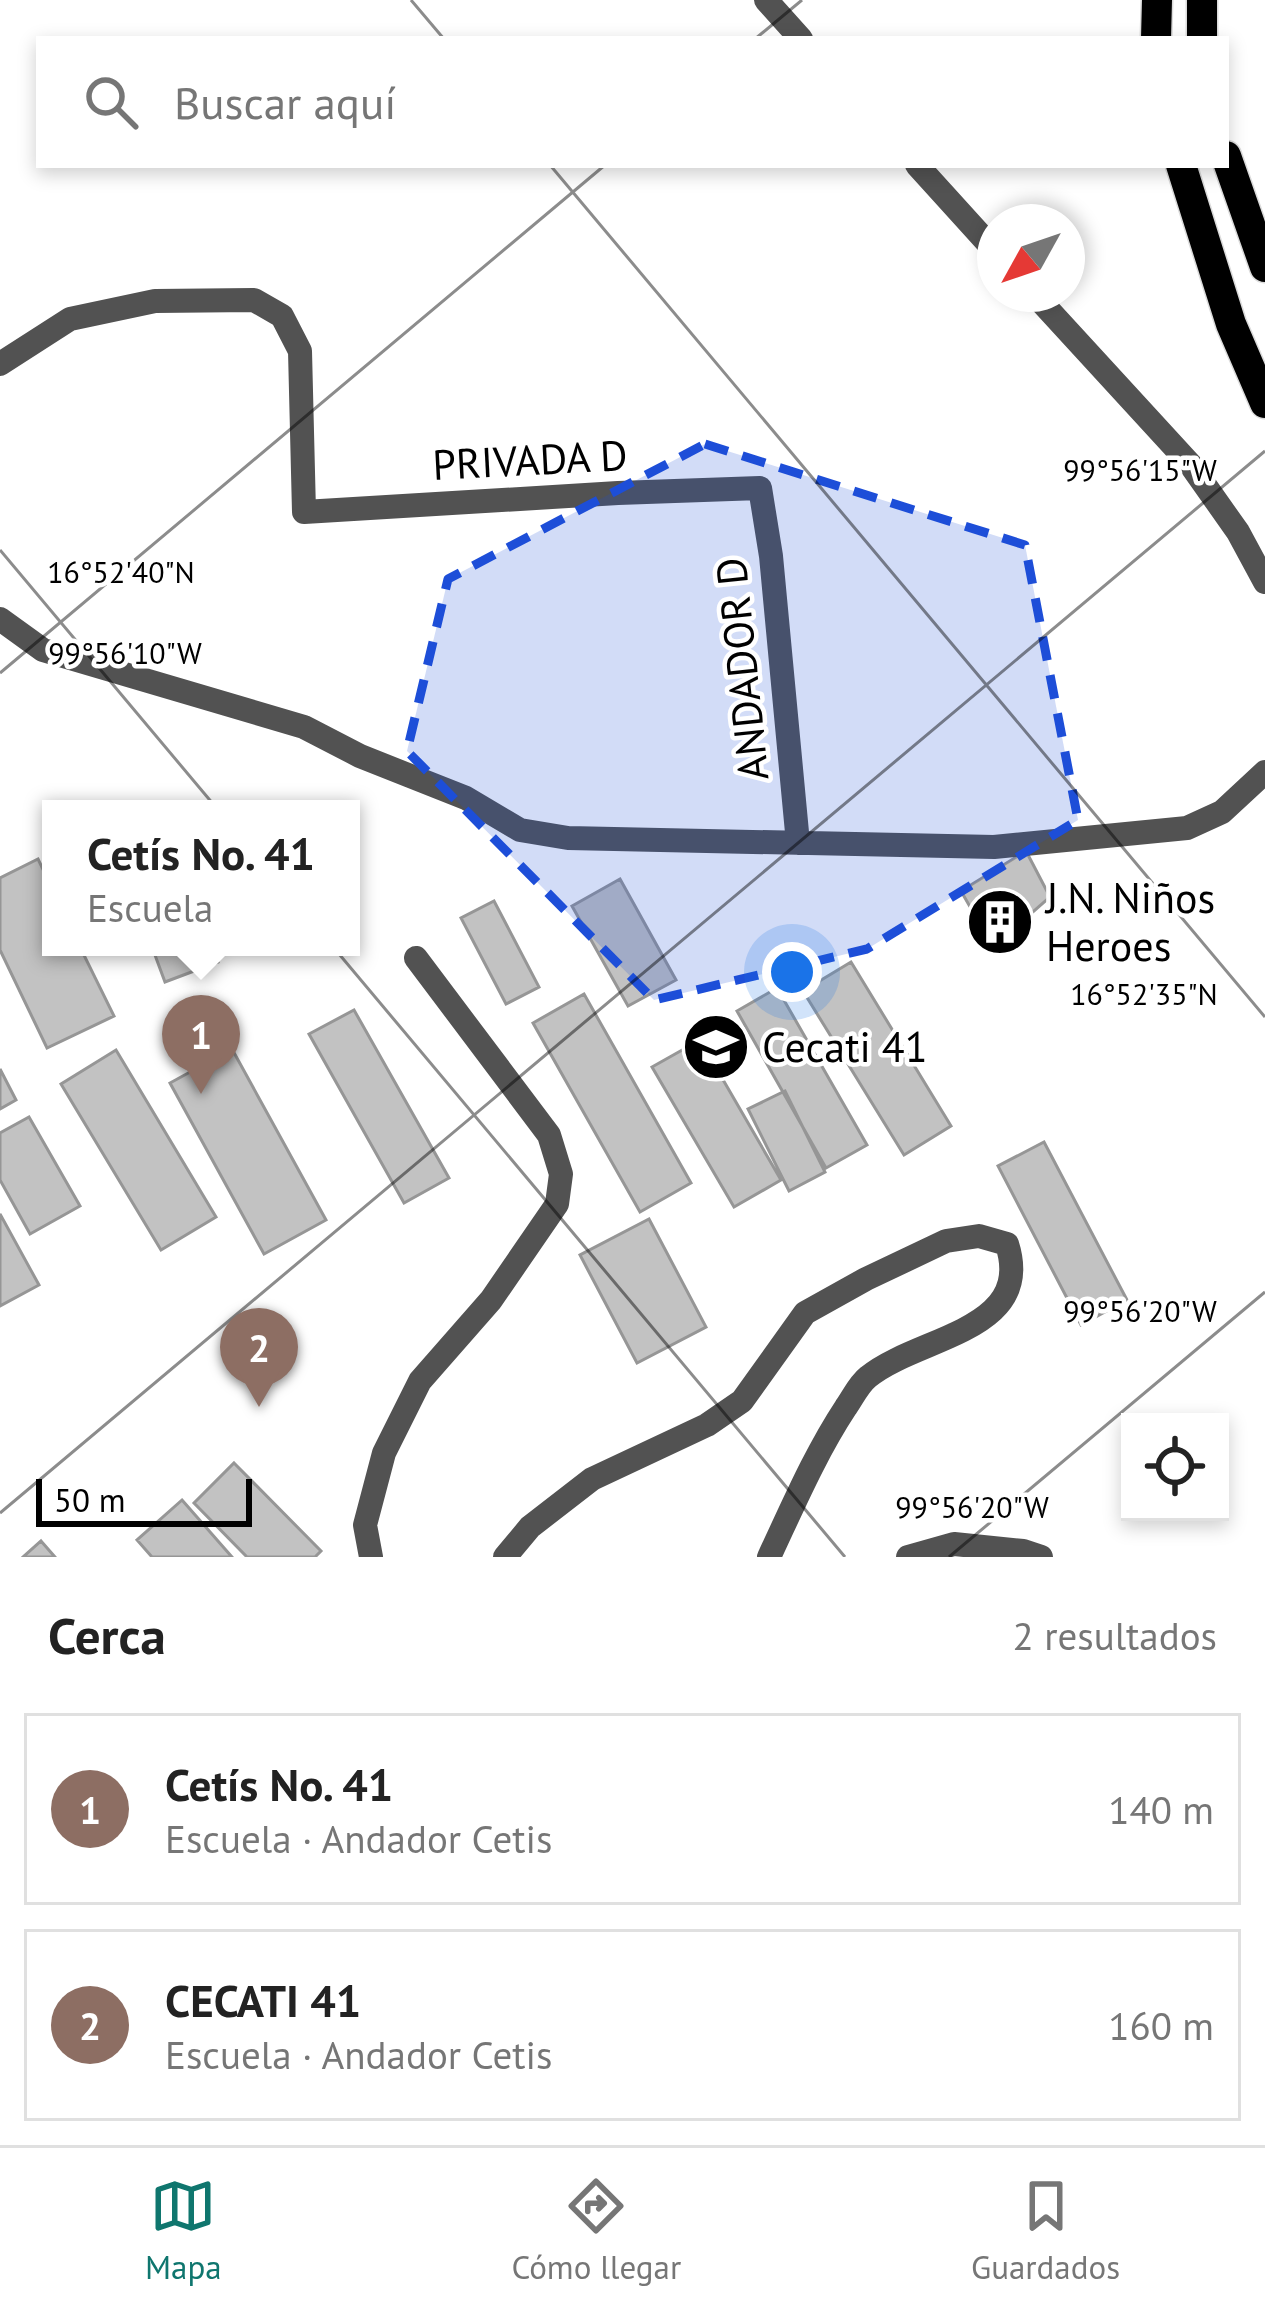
<!DOCTYPE html>
<html lang="es">
<head>
<meta charset="utf-8">
<style>
  body { margin:0; font-family:"PT Sans",sans-serif; background:#f2f2f2; color:#222 }
  .controls { position:absolute; right:36px; bottom:36px; display:grid; overflow:hidden; border-radius:0px; box-shadow:0 6px 18px #0003 }
  .controls button { width:108px; height:108px; display:grid; place-items:center; padding:0; border:0; border-bottom:3px solid #e0e0e0; background:#fff; color:#222; font:60px sans-serif }
  .compass { position:absolute; left:977px; top:204px; width:108px; height:108px; border-radius:50%; background:#fff; box-shadow:0 6px 18px #0003; rotate:230deg }
  .scale { position:absolute; left:36px; bottom:30px; width:216px; box-sizing:border-box; padding-left:12px; border:6px solid #000; border-top:0; font-size:33px; line-height:42px; white-space:nowrap; color:#000; -webkit-text-stroke:9px #fff; paint-order:stroke }
  .you { position:absolute; left:792px; top:972px; width:42px; height:42px; margin:-30px; border:9px solid #fff; border-radius:50%; background:#1a73e8; box-shadow:0 0 0 18px #1a73e833 }
  .badge { display:grid; place-items:center; width:78px; height:78px; border-radius:50%; background:#0f766e; color:#fff; font-size:39px; font-weight:700 }
  .pin { position:absolute; translate:-50% -99px; filter:drop-shadow(0 3px 6px #0008) }
  .pin::after { content:''; position:absolute; top:63px; width:42px; height:36px; background:inherit; clip-path:polygon(0 0,100% 0,50% 100%) }
  .popup { position:absolute; left:42px; top:800px; width:318px; height:156px; box-sizing:border-box; display:grid; place-content:center; border-radius:0px; background:#fff; filter:drop-shadow(0 3px 9px #0005); font-size:39px; white-space:nowrap; color:#767676 }
  .popup b { font-size:45px; color:#222 }
  .popup::after { content:''; position:absolute; left:50%; top:100%; margin-left:-24px; border:24px solid transparent; border-top-color:#fff }
  .list { margin:0; padding:0; list-style:none }
  h2 { display:flex; justify-content:space-between; align-items:center; height:156px; margin:0; padding:0 48px; font-size:51px }
  h2 small { font-size:39px; font-weight:400; color:#767676 }
  .list li { display:grid; grid-template-columns:78px 1fr auto; gap:36px; align-items:center; box-sizing:border-box; height:192px; margin:0 24px 24px; padding:0 24px; border:3px solid #e0e0e0; border-radius:0px }
  .list b { display:block; font-size:45px; white-space:nowrap }
  .list p { margin:0; font-size:39px; white-space:nowrap; color:#767676 }
  .list em { font-size:39px; font-style:normal; color:#767676 }
  .icon { flex:none; width:66px; height:66px; fill:none; stroke:currentColor; stroke-width:2; stroke-linecap:round; stroke-linejoin:round }
  .map { position:relative; flex:none; width:1265px; height:1557px; overflow:hidden }
  .search { position:absolute; background:#fff; box-shadow:0 6px 18px #0003; left:36px; right:36px; top:36px; height:132px; display:flex; align-items:center; gap:30px; box-sizing:border-box; padding:0 42px; border-radius:0px; color:#767676; font-size:45px }
  .sheet { height:588px; background:#fff }
  nav { display:flex; justify-content:space-around; align-items:center; box-sizing:border-box; height:168px; border-top:3px solid #e0e0e0; background:#fff; font-size:33px; color:#767676 }
  nav a { display:grid; justify-items:center; gap:6px }
  nav .on { color:#0f766e }
  .map>svg:first-child { display:block }
</style>
</head>
<body>
<div class="map">
<svg width="1265" height="1557" viewBox="0 0 1265 1557">
  <rect width="100%" height="100%" fill="#fff"/>
  <path fill="#c2c2c2" stroke="#969696" stroke-width="3" d="M1026,851L1050,897L993,947L961,891Z
    M38,859L51,886V947H80L114,1016L47,1048L0,950V878Z
    M620,879L676,980L628,1006L572,906Z
    M494,901L539,987L506,1004L461,918Z
    M152,947H213L218,962L165,982Z
    M851,962L951,1126L904,1155L803,991Z
    M777,988L867,1145L826,1168L737,1011Z
    M584,994L691,1183L640,1212L533,1023Z
    M354,1010L449,1178L404,1203L309,1034Z
    M700,1040L781,1180L734,1207L652,1067Z
    M232,1049L326,1220L264,1254L170,1083Z
    M116,1050L216,1217L161,1250L61,1084Z
    M0,1069L16,1100L0,1109Z
    M785,1091L825,1172L789,1191L748,1109Z
    M29,1117L80,1206L30,1234L0,1180V1133Z
    M1044,1142L1127,1300L1081,1325L998,1166Z
    M0,1214L39,1285L0,1306Z
    M649,1219L706,1327L637,1363L580,1255Z
    M234,1463L321,1551L315,1557H247L194,1503Z
    M182,1500L232,1557H152L137,1540Z
    M41,1541L55,1557H23Z"/>
  <g fill="none" stroke-linecap="round" stroke-linejoin="round">
    <g stroke="#dbdbdb" stroke-width="33">
      <path id="primary" d="M1156,39L1157,0
        M1202,39V0
        M1226,156L1265,267
        M1181,165L1231,324L1265,403"/>
    </g>
    <path stroke="#525252" stroke-width="24" d="M766,0L801,39
      M917,165L995,251
      M1034,294L1190,464L1238,532L1265,582
      M0,364L70,319L155,301L254,300L282,316L300,351L304,512L618,493L760,488L771,556L798,843
      M0,619L43,650L304,727L360,756L466,798L520,830L568,838L994,847L1187,828L1222,812L1265,772
      M371,1557L365,1525L384,1453L420,1381L491,1300L557,1204L561,1174L549,1135L416,958
      M505,1557L530,1527L592,1479L707,1425L742,1401L805,1313L866,1279L946,1241L979,1236L1007,1244C1035,1332 918,1336 868,1377C859,1384 853,1397 846,1407C815,1454 793,1506 769,1557
      M908,1557L954,1544L1023,1551L1041,1557"/>
    <use href="#primary" stroke="#000" stroke-width="30"/>
  </g>
  <path fill="#1d4ed8" fill-opacity="0.2" stroke="#1d4ed8" stroke-width="9" stroke-dasharray="24 15" stroke-linejoin="round" d="M705,444L1025,545L1078,820L867,949L654,1000L407,751L448,579Z"/>
  <path fill="none" stroke="#000" stroke-width="3" stroke-opacity="0.45" d="M411,0L444,39M755,39L802,0M550,165L1265,1017M0,550L845,1557M0,673L605,165M0,1513L1265,451M949,1557L1265,1292"/>
  <defs>
    <g id="building-disc" transform="scale(3.45)"><circle r="9.5" fill="#000" stroke="#fff"/><path d="M-4-6H4V6H1V3H-1V6H-4ZM-2.5-4.3h1.7v1.8h-1.7ZM.8-4.3h1.7v1.8H.8ZM-2.5-1h1.7V.8h-1.7ZM.8-1h1.7V.8H.8Z" fill="#fff"/></g>
    <g id="school-disc" transform="scale(3.45)"><circle r="9.5" fill="#000" stroke="#fff"/><path d="M0-5L7-2L0 1L-7-2ZM-4 1L0 2.5L4 1V4Q0 6-4 4Z" fill="#fff"/></g>
  </defs>
  <g fill-rule="evenodd">
    <use href="#building-disc" x="1000" y="922"/>
    <use href="#school-disc" x="716" y="1047"/>
  </g>
  <g text-anchor="middle" stroke-width="9" stroke-linejoin="round" paint-order="stroke">
    <g font-size="42" fill="#000" stroke="#fff">
      <text transform="translate(530 460) rotate(-3)" y="15">PRIVADA D</text>
      <text transform="translate(742 669) rotate(-96)" y="15">ANDADOR D</text>
    </g>
    <g font-size="42" fill="#000" stroke="#fff" text-anchor="start">
      <text x="1046" y="913">J.N. Niños<tspan x="1046" dy="48">Heroes</tspan></text>
      <text x="762" y="1062">Cecati 41</text>
    </g>
  </g>
  <g font-size="30" text-anchor="middle" fill="#000" stroke="#fff" stroke-width="9" stroke-linejoin="round" paint-order="stroke">
    <text x="1140" y="481">99°56'15"W</text>
    <text x="121" y="583">16°52'40"N</text>
    <text x="125" y="664">99°56'10"W</text>
    <text x="1144" y="1005">16°52'35"N</text>
    <text x="1140" y="1322">99°56'20"W</text>
    <text x="972" y="1518">99°56'20"W</text>
  </g>
</svg>
<div class="controls">
<button><svg class="icon" aria-label="locate" viewBox="0 0 24 24"><circle cx="12" cy="12" r="6"/><path d="M12 2v4M12 18v4M2 12h4M18 12h4"/></svg></button>
</div>
<svg class="compass" viewBox="-18 -18 36 36"><path d="M0-13l5 13h-10z" fill="#e53935"/><path d="M0 13l5-13h-10z" fill="#767676"/></svg>
<div class="scale">50 m</div>
<div class="you"></div>
<div class="pin badge" style="left:201px;top:1094px;background:#8d6e63">1</div>
<div class="popup"><b>Cetís No. 41</b>Escuela</div>
<div class="pin badge" style="left:259px;top:1407px;background:#8d6e63">2</div>
<div class="search"><svg class="icon" aria-label="search" viewBox="0 0 24 24"><circle cx="10" cy="10" r="6"/><path d="M15 15l6 6"/></svg>Buscar aquí</div>
</div>
<section class="sheet">
<h2>Cerca<small>2 resultados</small></h2>
<ul class="list">
<li><span class="badge" style="background:#8d6e63">1</span><div><b>Cetís No. 41</b><p>Escuela · Andador Cetis</p></div><em>140 m</em></li>
<li><span class="badge" style="background:#8d6e63">2</span><div><b>CECATI 41</b><p>Escuela · Andador Cetis</p></div><em>160 m</em></li>
</ul>
</section>
<nav>
<a class="on"><svg class="icon" aria-label="map" viewBox="0 0 24 24"><path d="M3 6l6-2 6 2 6-2v14l-6 2-6-2-6 2zM9 4v14M15 6v14"/></svg>Mapa</a>
<a><svg class="icon" aria-label="directions" viewBox="0 0 24 24"><path d="M12 3l9 9-9 9-9-9zM9 14v-3h6M13 9l2 2-2 2"/></svg>Cómo llegar</a>
<a><svg class="icon" aria-label="saved" viewBox="0 0 24 24"><path d="M7 4h10v16l-5-4-5 4z"/></svg>Guardados</a>
</nav>
</body>
</html>
